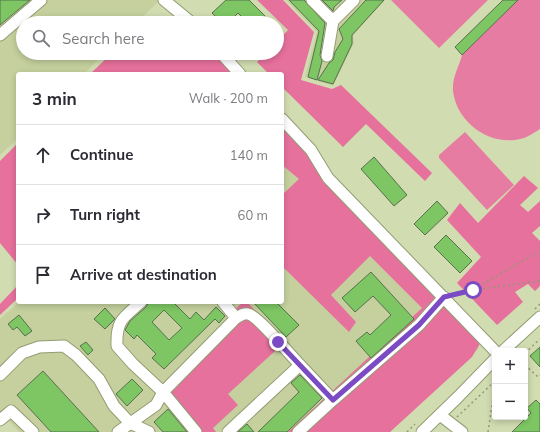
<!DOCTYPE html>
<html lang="en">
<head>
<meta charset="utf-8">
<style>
  body { margin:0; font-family:Mulish,sans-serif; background:#f7f7f7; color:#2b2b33 }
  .controls { position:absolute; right:12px; bottom:12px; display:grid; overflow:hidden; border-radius:4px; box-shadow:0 2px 6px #0003 }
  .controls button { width:36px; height:36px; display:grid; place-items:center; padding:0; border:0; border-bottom:1px solid #e1e1e2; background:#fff; color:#2b2b33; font:20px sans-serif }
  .stop { position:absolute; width:12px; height:12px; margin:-9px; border:3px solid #7b4bc4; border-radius:50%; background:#fff }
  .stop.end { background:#7b4bc4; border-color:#fff; box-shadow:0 1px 4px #0008 }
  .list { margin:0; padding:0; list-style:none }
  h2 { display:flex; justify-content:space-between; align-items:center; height:52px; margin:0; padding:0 16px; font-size:17px }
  h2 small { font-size:13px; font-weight:400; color:#7c7c81 }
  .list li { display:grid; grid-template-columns:26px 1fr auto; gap:12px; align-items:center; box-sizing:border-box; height:60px; padding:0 16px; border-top:1px solid #e1e1e2 }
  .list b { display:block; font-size:15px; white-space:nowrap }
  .list em { font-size:13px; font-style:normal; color:#7c7c81 }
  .icon { flex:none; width:22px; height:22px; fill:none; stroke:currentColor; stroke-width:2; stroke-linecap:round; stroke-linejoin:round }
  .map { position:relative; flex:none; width:540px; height:432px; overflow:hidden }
  .search { position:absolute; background:#fff; box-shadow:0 2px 6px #0003; left:16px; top:16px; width:268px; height:44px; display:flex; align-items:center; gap:10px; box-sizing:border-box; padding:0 14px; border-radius:22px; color:#7c7c81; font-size:15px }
  .panel { position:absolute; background:#fff; box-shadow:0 2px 6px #0003; left:16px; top:72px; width:268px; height:232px; border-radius:4px }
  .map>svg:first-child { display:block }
</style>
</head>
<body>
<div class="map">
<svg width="540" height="432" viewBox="0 0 540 432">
  <rect width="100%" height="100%" fill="#d2dcb1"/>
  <path fill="#c5d09e" d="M0,0H160L136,23H23V53H105L84,74H18V138L0,155Z
    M286,0H385L353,36L354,43L333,86L305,77L317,32Z
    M282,145L479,348L390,432H19L0,412V319L19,302H282Z"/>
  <path fill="#e77ca3" d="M391,0H488L439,48Z
    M503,0H540V129C535,132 529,136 524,138C492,148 457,124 453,91C452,77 459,67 462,55L455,47Z
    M465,132L514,185L487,210L439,158V155Z"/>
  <path fill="#e6719d" d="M257,0H283L314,32L301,80L332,89L341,85L432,173L425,181L366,124L343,147L282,87V74H269L257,62L266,53H277V41L288,30Z
    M112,53H215L234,74H90Z
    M282,126L481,342L472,357L390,432H288L422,308L370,256L331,295L356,322L349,332L282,266V195L299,179L282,165Z
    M18,143V265L0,243V161Z
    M524,176L538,188L520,205L528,212L540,201V226L532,233L540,241V286L535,291L528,284L515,292L523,302L497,325L457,283L481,257L447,220L460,203L478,223Z
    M18,285V298L0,315V304Z
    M243,302H247L278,335L275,351L228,394L238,405L213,428L216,432H186L196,423L161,385L233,318L230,314Z"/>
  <path fill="#7dc663" stroke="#57704f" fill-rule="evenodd" d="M0,0H30L0,25Z
    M226,0H249L272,23H248L238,13L228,23H222L212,13Z
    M289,0H304L325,23L320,55L322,61L317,80L308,77L319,31Z
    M322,0H342L334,7L333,11Z
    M366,0H384L352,35V44L333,84L318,80L329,63L333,60L335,52L343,39L339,29Z
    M503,0H518L462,55L455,47Z
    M374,157L407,195L394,206L361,169Z
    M437,201L448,213L425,235L414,224Z
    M446,235L472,261L460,273L434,247Z
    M371,272L414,319L371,358L356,341L367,332L370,335L391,315L373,296L355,312L342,298Z
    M149,302H173L190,319L196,312L204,320L216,307L225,316L219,323L215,319L164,369L152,358L156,354L137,335L134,339L125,330L130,321L146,307ZM164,310L182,328L169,340L152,322Z
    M253,302H276L299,325L286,337Z
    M105,308L115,319L105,329L94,319Z
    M19,315L32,331L25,336L17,327L13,330L8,324Z
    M86,342L93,350L88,355L80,346Z
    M540,347V367L530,356Z
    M43,371L99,432H51L17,395Z
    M300,375L322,398L287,432H258L299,392L291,383Z
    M132,379L143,390L127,406L116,394Z
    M536,400L540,404V432H512L531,413L527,408Z
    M168,409L187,432H163L154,422Z
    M247,424L254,432H238Z"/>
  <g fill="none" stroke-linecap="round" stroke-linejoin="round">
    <g stroke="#939c73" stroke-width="13">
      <path id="minor" d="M164,0L192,23
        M312,0L333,21L327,56
        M333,21L354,0
        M0,35L41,0
        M221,53L240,74
        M282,119L311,150L328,178L495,351
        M141,302C123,318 116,320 117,346L133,364L163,392L196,432
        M223,302L236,318
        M503,351L540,317
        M0,375L22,353L39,347L64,346L76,355L99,379L114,406L130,423L149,432
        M440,415L462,432
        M0,420L11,411L33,432
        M118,432L156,405L163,392L236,318C240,316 243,313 248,314C257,315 291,356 300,365
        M228,432L300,365L333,400
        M298,432L333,400L419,325L444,297
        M422,432L458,397L495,359"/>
    </g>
    <path stroke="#919877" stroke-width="1.5" stroke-dasharray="2 3" stroke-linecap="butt" d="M474,289L540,251
      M454,295L473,290L540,281
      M535,309L540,304
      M525,353L540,339
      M525,365L538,377L540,375
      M457,417L495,381
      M407,432L415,424
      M488,432L495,384"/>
    <use href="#minor" stroke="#fff" stroke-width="11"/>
  </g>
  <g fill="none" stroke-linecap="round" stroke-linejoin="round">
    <path stroke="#7b4bc4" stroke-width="5" d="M278,342L333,400L419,325L444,297L473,290"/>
  </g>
</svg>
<div class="controls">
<button>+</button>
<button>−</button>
</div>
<div class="stop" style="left:473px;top:290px"></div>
<div class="stop end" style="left:278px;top:342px"></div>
<div class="search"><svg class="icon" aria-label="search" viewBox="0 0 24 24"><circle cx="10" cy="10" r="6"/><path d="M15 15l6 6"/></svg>Search here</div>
<section class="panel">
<h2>3 min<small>Walk · 200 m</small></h2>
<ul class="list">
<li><svg class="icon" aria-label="ahead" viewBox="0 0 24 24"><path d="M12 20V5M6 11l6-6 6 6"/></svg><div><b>Continue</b></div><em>140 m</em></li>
<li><svg class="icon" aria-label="right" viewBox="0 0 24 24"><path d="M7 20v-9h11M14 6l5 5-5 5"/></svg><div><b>Turn right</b></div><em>60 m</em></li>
<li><svg class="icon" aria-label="arrive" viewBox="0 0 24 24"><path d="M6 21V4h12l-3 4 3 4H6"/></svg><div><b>Arrive at destination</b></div></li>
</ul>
</section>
</div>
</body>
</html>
